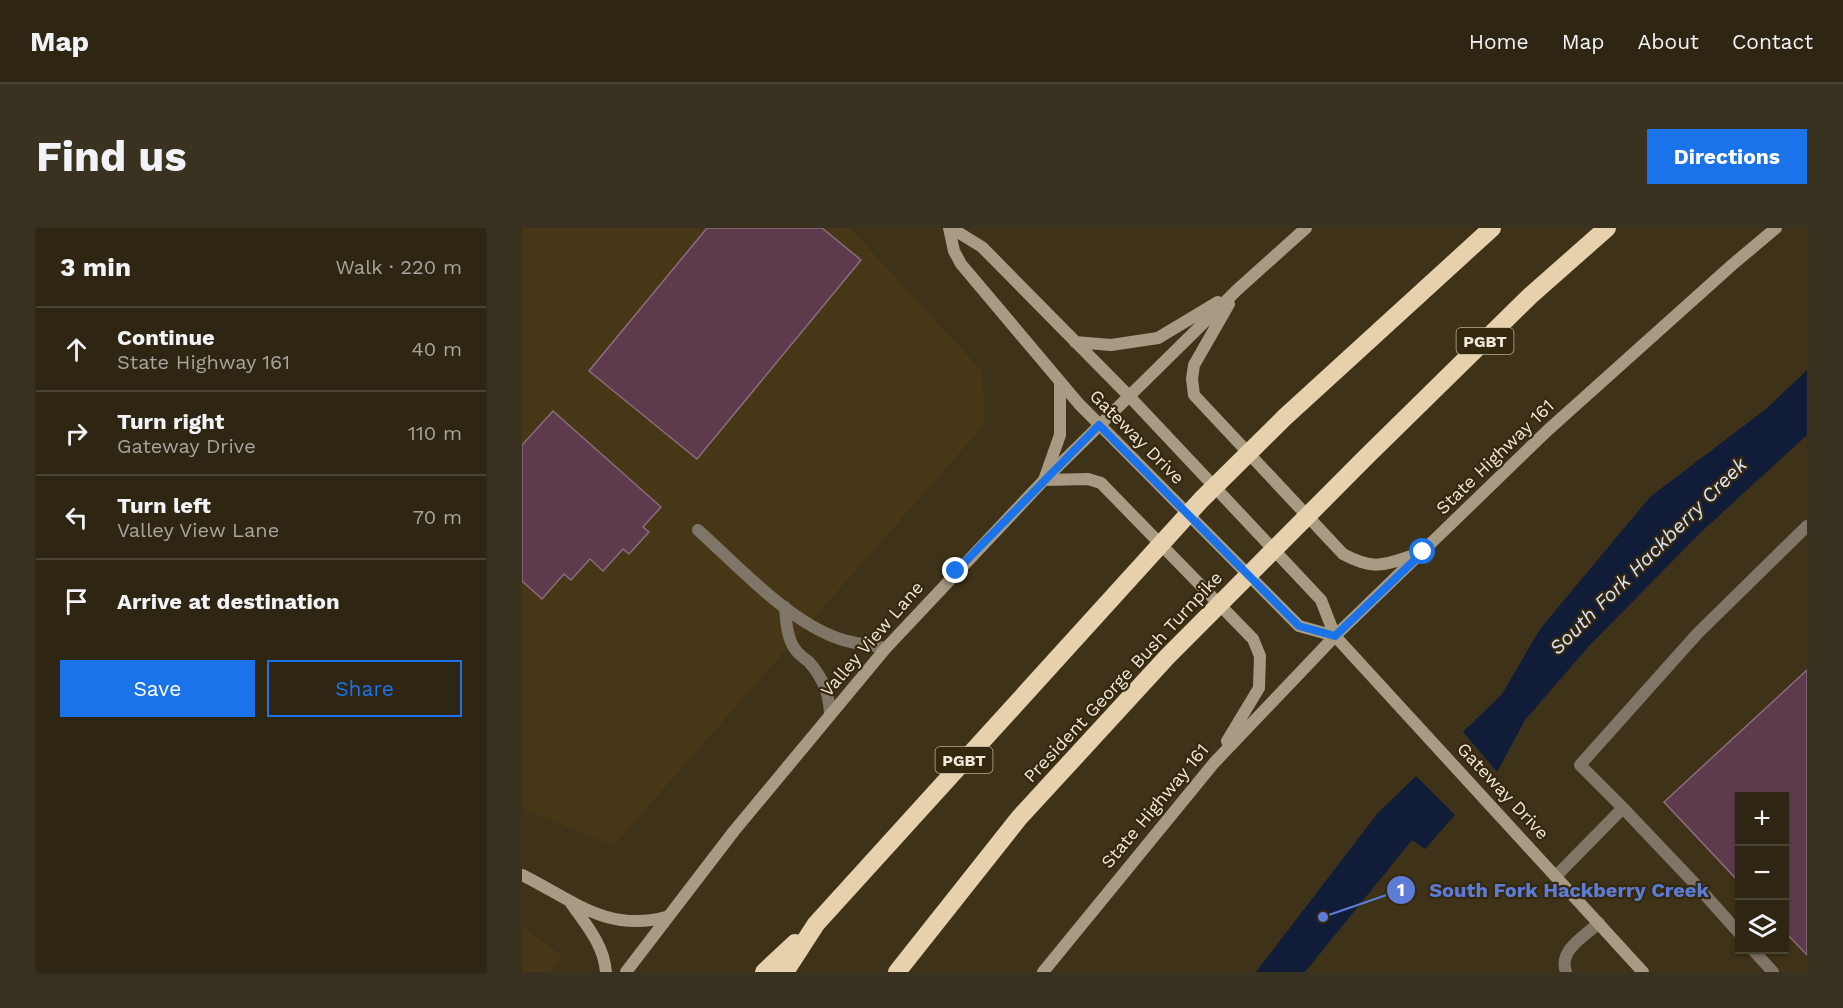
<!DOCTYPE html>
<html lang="en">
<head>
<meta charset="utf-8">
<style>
  body { margin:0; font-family:"Work Sans",sans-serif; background:#3a3220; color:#f1f3f6 }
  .controls { position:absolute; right:18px; bottom:18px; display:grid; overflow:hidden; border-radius:0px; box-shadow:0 2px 4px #0004 }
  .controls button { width:54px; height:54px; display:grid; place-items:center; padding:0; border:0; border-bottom:2px solid #494332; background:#2e2612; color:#f1f3f6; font:30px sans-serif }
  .stop { position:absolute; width:18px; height:18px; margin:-14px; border:4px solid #1a73e8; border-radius:50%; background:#fff }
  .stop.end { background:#1a73e8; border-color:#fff; box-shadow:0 2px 6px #0008 }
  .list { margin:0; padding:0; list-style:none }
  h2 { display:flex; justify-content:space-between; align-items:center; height:78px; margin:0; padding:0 24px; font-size:26px }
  h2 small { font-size:20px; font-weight:400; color:#a7a59f }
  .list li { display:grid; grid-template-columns:39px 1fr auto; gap:18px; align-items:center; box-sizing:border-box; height:84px; padding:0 24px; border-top:2px solid #494332 }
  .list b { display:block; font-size:22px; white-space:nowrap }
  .list p { margin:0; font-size:20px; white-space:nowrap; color:#a7a59f }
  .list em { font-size:20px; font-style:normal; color:#a7a59f }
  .actions { display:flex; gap:12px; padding:18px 24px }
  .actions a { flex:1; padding:14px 0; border:2px solid #1a73e8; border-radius:0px; text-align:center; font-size:21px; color:#1a73e8 }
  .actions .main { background:#1a73e8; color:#fff }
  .icon { flex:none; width:33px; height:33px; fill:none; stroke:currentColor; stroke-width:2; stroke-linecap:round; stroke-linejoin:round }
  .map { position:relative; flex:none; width:1285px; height:744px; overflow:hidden; border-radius:0px }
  header { display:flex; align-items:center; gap:36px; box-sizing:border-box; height:84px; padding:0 30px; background:#2e2612; border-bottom:2px solid #494332 }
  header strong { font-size:28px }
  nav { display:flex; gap:33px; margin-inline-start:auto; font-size:21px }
  .intro { display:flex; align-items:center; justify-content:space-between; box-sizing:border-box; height:144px; padding:0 36px }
  h1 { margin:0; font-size:42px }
  .button { padding:15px 27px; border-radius:0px; background:#1a73e8; color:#fff; font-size:21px; font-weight:700 }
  main { display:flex; gap:36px; padding:0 36px }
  aside { flex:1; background:#2e2612; border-radius:0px; box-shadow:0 2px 4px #0004 }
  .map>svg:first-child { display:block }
</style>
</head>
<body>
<header>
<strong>Map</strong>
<nav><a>Home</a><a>Map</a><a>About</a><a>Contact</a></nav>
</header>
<div class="intro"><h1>Find us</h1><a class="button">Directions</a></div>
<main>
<aside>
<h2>3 min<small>Walk · 220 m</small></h2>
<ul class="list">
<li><svg class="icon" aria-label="ahead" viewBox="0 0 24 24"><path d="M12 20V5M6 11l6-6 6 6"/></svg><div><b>Continue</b><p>State Highway 161</p></div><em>40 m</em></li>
<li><svg class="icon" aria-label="right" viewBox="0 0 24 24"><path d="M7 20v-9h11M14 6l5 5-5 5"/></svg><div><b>Turn right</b><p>Gateway Drive</p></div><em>110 m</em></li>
<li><svg class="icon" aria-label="left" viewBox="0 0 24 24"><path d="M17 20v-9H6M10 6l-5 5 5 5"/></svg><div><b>Turn left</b><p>Valley View Lane</p></div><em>70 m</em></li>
<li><svg class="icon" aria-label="arrive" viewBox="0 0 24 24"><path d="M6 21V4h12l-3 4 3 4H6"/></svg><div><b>Arrive at destination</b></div></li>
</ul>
<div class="actions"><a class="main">Save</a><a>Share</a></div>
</aside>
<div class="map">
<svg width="1285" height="744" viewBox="0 0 1285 744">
  <rect width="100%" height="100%" fill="#3e3218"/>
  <path fill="#473716" d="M0,0H328L460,143L463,196L91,618L0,580Z
    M0,698L40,728L28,744H0Z"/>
  <path fill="#111d38" d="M1285,142V207L1177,306L1067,418L1003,492L975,544L941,504L980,466L1018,401L1128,269L1244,181Z
    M894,548L933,587L903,621L890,612L783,744H734L855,586Z"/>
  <path fill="#5d3b4d" stroke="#8b6d7d" stroke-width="1.5" d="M185,0H300L339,32L175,231L67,143Z
    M31,183L139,279L121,299L127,304L107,326L101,321L81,343L68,331L49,352L42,346L20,371L0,353V217Z
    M1285,442V727L1262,703V568H1218V655L1142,574Z"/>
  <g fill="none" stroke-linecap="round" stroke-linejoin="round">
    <path stroke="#7f7667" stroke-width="12" d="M176,302C216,338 267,394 318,411C333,416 349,417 364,420
      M263,379C264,392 265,411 273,421C276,426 282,430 287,434C301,450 307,465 308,486
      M1101,580L1058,537L1175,406L1285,298
      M1034,648L1101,580L1176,659L1218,706
      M1231,722L1251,744
      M1044,744C1036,722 1063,708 1077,695"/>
    <path stroke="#a99b83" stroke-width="12" d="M427,0L432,23L439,36L557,176L777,398L813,408
      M429,0L460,19L607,168L799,372L813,408L1121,744
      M707,76L672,137L670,151L672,167L821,326C854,344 864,336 898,325
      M553,114L589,117L636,110L696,74
      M538,156V207L522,252L566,251L579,255L731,411L738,428L737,460L705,513
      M0,647C49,671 85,705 144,689
      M49,675C64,697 82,717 84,744
      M104,744L212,603L364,420L522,252L715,62L784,0
      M521,744L692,535L813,408L1026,202L1210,37L1254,0"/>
    <path stroke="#e7d1ac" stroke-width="18" d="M242,744L273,715
      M263,744L294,696L679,272L763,189L970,0
      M375,744L497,590L645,429L844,229L1008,68L1085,0"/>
  </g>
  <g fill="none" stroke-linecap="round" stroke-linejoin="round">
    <path stroke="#1a73e8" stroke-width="8" d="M434,343L577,197L777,398L813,408L901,324"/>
  </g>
  <g text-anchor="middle" stroke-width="4.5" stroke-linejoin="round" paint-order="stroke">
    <g fill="#34280e" stroke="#b7ae9b" stroke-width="1.5">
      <rect x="934.5" y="100" width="57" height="26" rx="4.5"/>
      <rect x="413.5" y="519" width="57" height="26" rx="4.5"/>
    </g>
    <g font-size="16" font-weight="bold" fill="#efe7d8">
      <text x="963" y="119">PGBT</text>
      <text x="442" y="538">PGBT</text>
    </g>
    <g font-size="18" fill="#efe7d8" stroke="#34280e">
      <text transform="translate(615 209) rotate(45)" y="6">Gateway Drive</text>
      <text transform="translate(973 229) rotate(-44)" y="6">State Highway 161</text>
      <text transform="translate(350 411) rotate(-49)" y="6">Valley View Lane</text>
      <text transform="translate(601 449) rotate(-47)" y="6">President George Bush Turnpike</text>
      <text transform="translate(981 563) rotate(47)" y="6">Gateway Drive</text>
      <text transform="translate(633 578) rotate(-50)" y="6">State Highway 161</text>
    </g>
    <g font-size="20" font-style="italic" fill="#d8e3fa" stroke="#34280e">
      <text transform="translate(1126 328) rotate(-45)" y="7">South Fork Hackberry Creek</text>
    </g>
  </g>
  <path fill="none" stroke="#5c7cd8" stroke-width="2" d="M801 689L879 662"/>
  <g fill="#5c7cd8" stroke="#34280e" stroke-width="2">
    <circle cx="801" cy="689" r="6"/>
    <circle cx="879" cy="662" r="15"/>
  </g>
  <g font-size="18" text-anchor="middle" font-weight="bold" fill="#fff">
    <text x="879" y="668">1</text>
  </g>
  <g font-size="20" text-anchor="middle" font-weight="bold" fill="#5c7cd8" stroke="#34280e" stroke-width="4.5" stroke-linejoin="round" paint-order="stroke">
    <text x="1047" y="669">South Fork Hackberry Creek</text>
  </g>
</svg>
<div class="controls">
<button>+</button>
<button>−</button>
<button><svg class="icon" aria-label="layers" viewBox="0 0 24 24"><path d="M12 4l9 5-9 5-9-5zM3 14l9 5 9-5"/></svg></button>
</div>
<div class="stop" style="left:901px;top:324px"></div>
<div class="stop end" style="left:434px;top:343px"></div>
</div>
</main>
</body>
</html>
